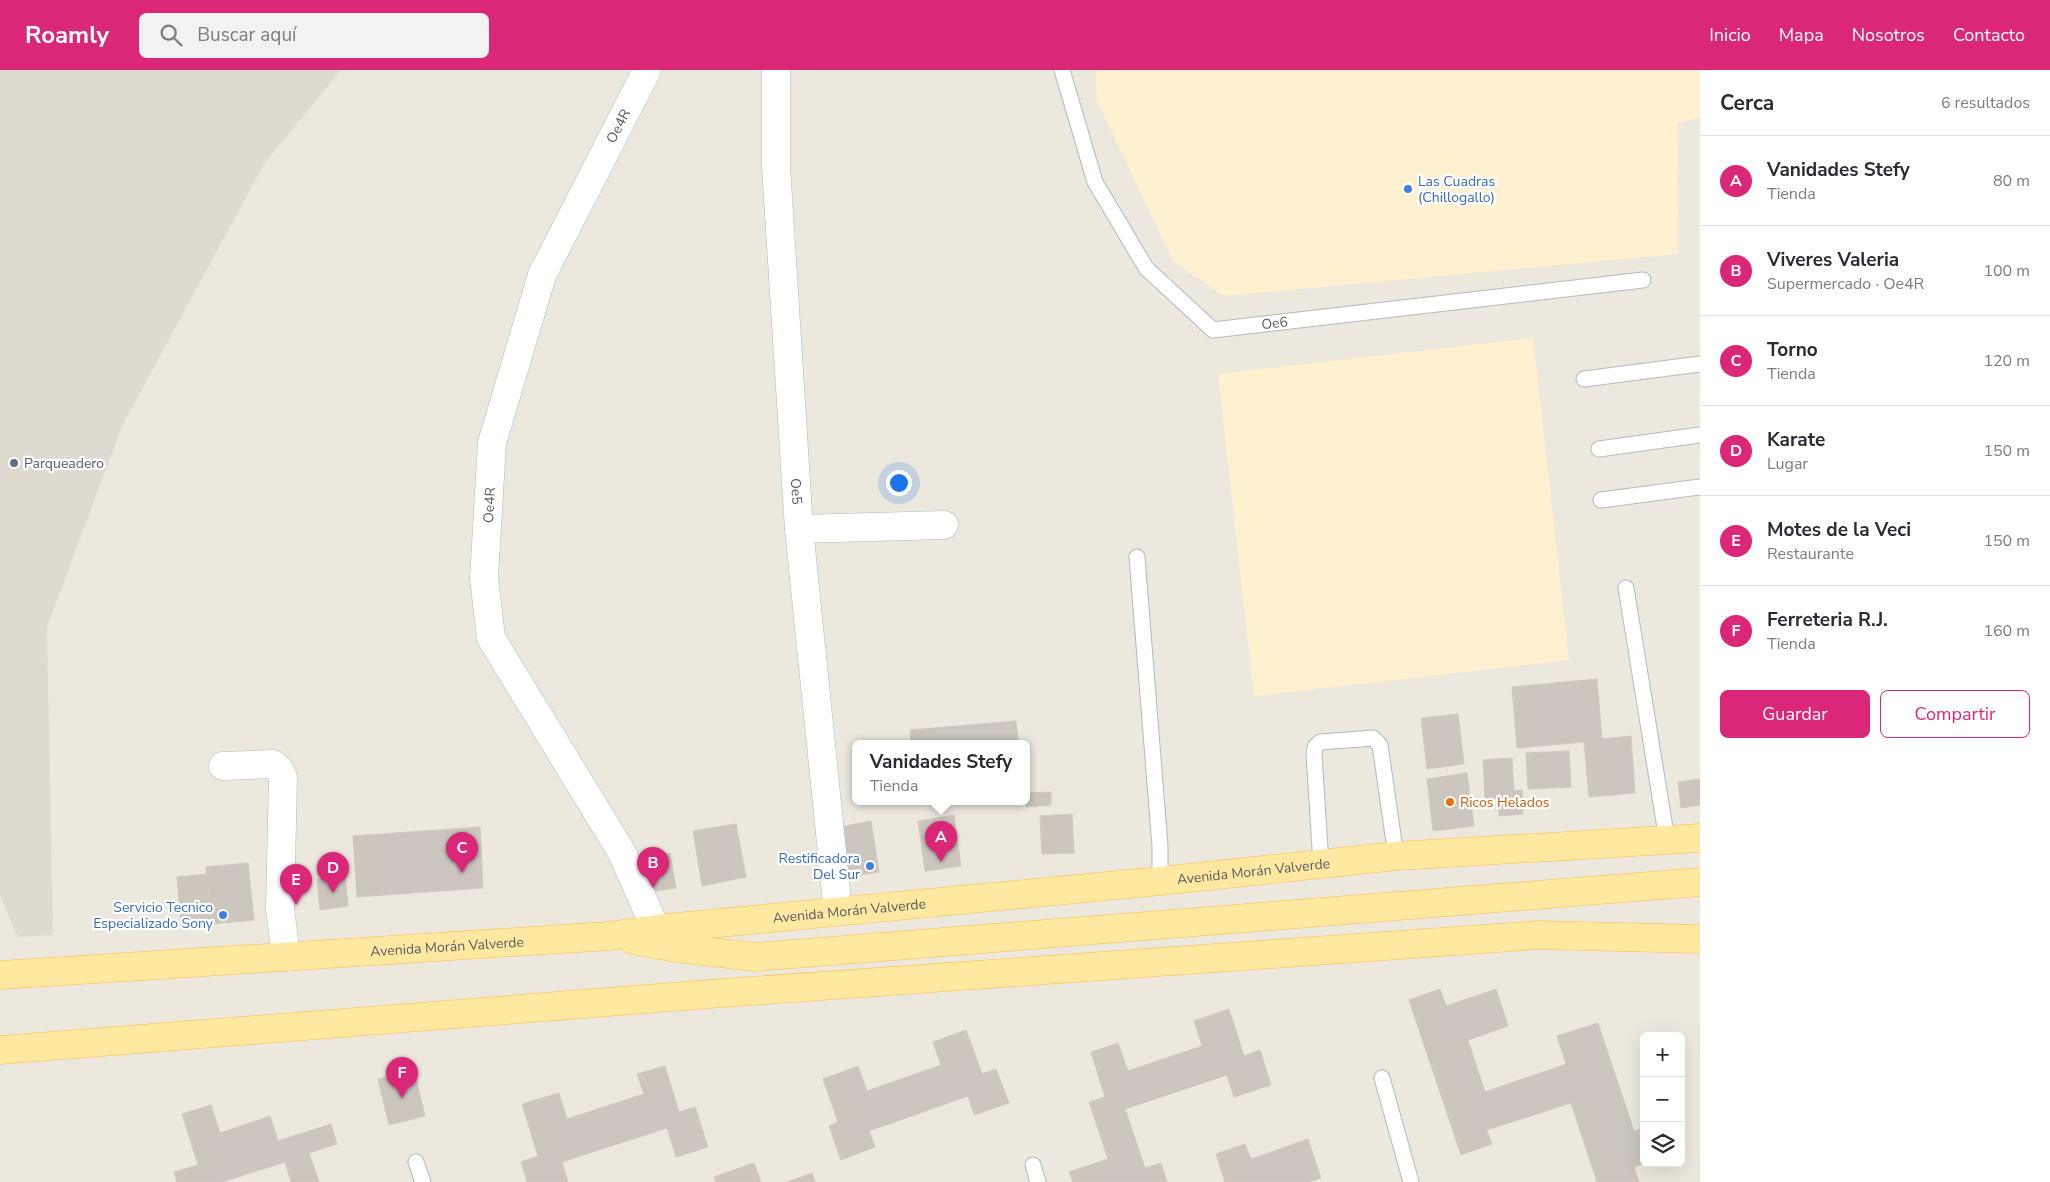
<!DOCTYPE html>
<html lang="es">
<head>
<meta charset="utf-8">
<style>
  body { margin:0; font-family:"Nunito Sans",sans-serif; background:#f2f2f3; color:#2b2b33 }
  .controls { position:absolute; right:15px; bottom:15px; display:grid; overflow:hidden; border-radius:8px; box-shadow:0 5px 20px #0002 }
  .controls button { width:45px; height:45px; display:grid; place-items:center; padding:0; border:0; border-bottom:1px solid #e1e1e2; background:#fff; color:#2b2b33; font:25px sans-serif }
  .you { position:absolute; left:898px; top:412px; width:18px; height:18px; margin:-12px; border:4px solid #fff; border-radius:50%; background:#1a73e8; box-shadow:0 0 0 8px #1a73e833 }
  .badge { display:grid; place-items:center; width:32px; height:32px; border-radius:50%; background:#db2777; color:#fff; font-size:16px; font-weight:700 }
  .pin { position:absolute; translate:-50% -41px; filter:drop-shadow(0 1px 2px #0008) }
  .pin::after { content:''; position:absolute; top:26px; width:18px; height:15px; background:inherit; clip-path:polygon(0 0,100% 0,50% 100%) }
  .popup { position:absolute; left:852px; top:670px; width:178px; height:65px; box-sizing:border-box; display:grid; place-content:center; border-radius:8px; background:#fff; filter:drop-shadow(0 1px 4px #0005); font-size:16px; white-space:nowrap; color:#7c7c81 }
  .popup b { font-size:19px; color:#2b2b33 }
  .popup::after { content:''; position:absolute; left:50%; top:100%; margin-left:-10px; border:10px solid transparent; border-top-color:#fff }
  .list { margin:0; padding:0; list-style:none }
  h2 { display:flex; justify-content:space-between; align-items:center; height:65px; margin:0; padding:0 20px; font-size:21px }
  h2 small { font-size:16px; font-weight:400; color:#7c7c81 }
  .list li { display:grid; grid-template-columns:32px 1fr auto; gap:15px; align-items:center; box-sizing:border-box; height:90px; padding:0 20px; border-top:1px solid #e1e1e2 }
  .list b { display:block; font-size:19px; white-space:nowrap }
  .list p { margin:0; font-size:16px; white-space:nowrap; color:#7c7c81 }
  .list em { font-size:16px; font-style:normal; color:#7c7c81 }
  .actions { display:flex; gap:10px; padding:15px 20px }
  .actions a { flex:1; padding:11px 0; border:1px solid #db2777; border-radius:8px; text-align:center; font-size:18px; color:#db2777 }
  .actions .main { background:#db2777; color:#fff }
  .icon { flex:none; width:28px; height:28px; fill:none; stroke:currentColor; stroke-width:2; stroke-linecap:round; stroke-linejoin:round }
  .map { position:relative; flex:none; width:1700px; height:1112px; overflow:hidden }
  header { display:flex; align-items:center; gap:30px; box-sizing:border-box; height:70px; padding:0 25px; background:#db2777; color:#fff }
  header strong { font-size:24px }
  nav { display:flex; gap:28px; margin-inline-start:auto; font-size:18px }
  .search { width:350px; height:45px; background:#f2f2f3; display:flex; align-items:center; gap:12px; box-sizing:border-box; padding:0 18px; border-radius:8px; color:#7c7c81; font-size:19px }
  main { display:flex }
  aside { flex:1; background:#fff }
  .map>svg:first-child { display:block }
</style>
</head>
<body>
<header>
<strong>Roamly</strong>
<div class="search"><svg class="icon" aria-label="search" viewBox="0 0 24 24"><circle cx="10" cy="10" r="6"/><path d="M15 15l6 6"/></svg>Buscar aquí</div>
<nav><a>Inicio</a><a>Mapa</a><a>Nosotros</a><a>Contacto</a></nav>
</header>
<main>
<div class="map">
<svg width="1700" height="1112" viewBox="0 0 1700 1112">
  <rect width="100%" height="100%" fill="#ede8de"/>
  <path fill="#fff0d0" d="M1095,0H1700V48L1677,53L1678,184L1224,226L1173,191L1097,31Z
    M1533,268L1569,590L1254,626L1218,304Z"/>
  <path fill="#dfdacf" d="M0,0H341L264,94L122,356L47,557L53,865L18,867L0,826Z"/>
  <path fill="#ccc6bf" stroke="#d2c9bc" d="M1597,609L1602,669L1631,666L1635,723L1589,727L1584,672L1517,678L1512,617Z
    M1458,644L1464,694L1427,699L1421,648Z
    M1016,651L1018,673H911L910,660Z
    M1569,681L1571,717L1528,719L1526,683Z
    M1512,688L1514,721L1522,720L1523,744L1499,746L1498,728L1485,729L1483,690Z
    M1467,703L1474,756L1433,761L1427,709Z
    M1700,709V735L1681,738L1678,712Z
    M1051,722V735L1026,737V723Z
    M1072,744L1074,783L1042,784L1040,746Z
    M954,745L961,796L925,801L918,751Z
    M871,751L879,802L843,808L835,758Z
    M736,754L746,807L702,816L693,761Z
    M480,757L483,818L357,827L353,766Z
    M670,783L676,818L649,822L627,791Z
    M248,793L254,850L211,854L206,797Z
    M207,804L211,854L181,856L177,807Z
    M345,806L348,836L320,840L317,809Z
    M1440,919L1446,936L1496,919L1508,956L1468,970L1485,1022L1566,994L1557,966L1598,953L1634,1061L1644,1058V1093L1634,1097L1639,1112H1597L1571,1033L1487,1060L1492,1074L1461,1085L1409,930Z
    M1229,939L1244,986L1260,980L1271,1015L1234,1027L1227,1005L1125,1039L1145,1098L1161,1093L1167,1112H1073L1069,1102L1108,1089L1089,1032L1105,1027L1091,982L1118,973L1128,1001L1202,976L1194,951Z
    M966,960L982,1004L996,999L1009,1033L974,1045L968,1026L869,1061L875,1077L841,1090L829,1056L838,1052L823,1009L858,996L867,1021L941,995L933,972Z
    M665,996L679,1042L695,1037L708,1077L676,1087L667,1058L562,1092L568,1112H527L521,1092L538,1086L522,1034L559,1023L567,1049L644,1024L637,1004Z
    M414,1001L425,1046L389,1055L378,1009Z
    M211,1035L220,1063L270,1046L278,1071L331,1054L337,1074L309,1083L319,1112H291L285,1092L222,1112H177L174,1102L198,1095L182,1044Z
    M1308,1069L1321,1108L1308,1112H1225L1216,1084L1245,1074L1251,1089Z
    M754,1093L761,1112H716L714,1107Z
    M812,1103L815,1112H787Z"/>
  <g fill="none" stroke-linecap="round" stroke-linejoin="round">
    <g stroke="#b4b8bd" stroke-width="17">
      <g id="service">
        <path id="s1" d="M1062,0L1095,112L1146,198L1213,260L1643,210"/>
        <path d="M1584,309L1700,294"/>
        <path d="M1599,379L1700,365"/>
        <path d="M1601,430L1700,417"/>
        <path d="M1137,487L1160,776V811"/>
        <path d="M1626,518L1667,770"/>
        <path d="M1321,794L1314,684L1315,677L1320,672L1373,668L1380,675L1396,786"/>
        <path d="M1382,1008L1411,1112"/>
        <path d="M416,1092L423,1112"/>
        <path d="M1033,1095L1038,1112"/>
      </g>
    </g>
    <g stroke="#b4b8bd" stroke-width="29">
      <g id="minor">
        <path d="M647,0L542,205L492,373L484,508L491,568L621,781L656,859"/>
        <path id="s2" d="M776,0V96L799,459L838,841"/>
        <path d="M799,459L944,455"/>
        <path d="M223,696L273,694L280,700L283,708L280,839L286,887"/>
      </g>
    </g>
    <g stroke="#fb4" stroke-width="29">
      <g id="primary">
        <path d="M633,870L676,878L755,887L1700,812"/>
        <path id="s3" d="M0,905L609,866L656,859L1160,811L1396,786L1700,768"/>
        <path d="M0,980L722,923L1539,865L1700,869"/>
      </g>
    </g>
    <use href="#service" stroke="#fff" stroke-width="15"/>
    <use href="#minor" stroke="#fff" stroke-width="28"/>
    <use href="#primary" stroke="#ffe8a0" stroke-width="28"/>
  </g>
  <g fill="#3f7fe0" stroke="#fff" stroke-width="2">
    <circle cx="1408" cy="119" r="5"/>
    <circle cx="870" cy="796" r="5"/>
    <circle cx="223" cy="845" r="5"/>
  </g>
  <circle fill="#5c6f8a" stroke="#fff" stroke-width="2" cx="14" cy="393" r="5"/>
  <circle fill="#e8710a" stroke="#fff" stroke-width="2" cx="1450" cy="732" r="5"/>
  <g text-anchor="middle" stroke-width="4.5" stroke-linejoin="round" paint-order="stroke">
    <g font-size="14" fill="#575c61" stroke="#fff">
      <text transform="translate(618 56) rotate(-63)" y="5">Oe4R</text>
      <text dy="5" stroke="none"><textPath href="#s1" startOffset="370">Oe6</textPath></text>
      <text dy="5" stroke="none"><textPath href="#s2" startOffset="422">Oe5</textPath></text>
      <text transform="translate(489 435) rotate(-87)" y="5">Oe4R</text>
      <text dy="5" stroke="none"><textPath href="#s3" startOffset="1258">Avenida Morán Valverde</textPath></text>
      <text dy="5" stroke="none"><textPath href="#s3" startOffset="852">Avenida Morán Valverde</textPath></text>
      <text dy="5" stroke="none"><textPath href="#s3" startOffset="448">Avenida Morán Valverde</textPath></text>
    </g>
    <g font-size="14" fill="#366cbe" stroke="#fff" text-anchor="end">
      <text x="1418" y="116" text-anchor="start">Las Cuadras<tspan x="1418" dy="16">(Chillogallo)</tspan></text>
      <text x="860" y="793">Restificadora<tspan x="860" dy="16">Del Sur</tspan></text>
      <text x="213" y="842">Servicio Tecnico<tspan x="213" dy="16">Especializado Sony</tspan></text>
    </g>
    <g font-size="14" fill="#4e5e75" stroke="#fff" text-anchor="start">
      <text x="24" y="398">Parqueadero</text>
    </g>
    <g font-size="14" fill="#c56008" stroke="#fff" text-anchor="start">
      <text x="1460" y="737">Ricos Helados</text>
    </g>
  </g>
</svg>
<div class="controls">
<button>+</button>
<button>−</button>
<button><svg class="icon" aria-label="layers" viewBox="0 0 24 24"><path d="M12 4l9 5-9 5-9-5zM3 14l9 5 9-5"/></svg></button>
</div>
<div class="you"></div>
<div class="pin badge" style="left:941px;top:792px">A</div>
<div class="popup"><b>Vanidades Stefy</b>Tienda</div>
<div class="pin badge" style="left:653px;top:818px">B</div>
<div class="pin badge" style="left:462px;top:803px">C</div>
<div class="pin badge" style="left:333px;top:823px">D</div>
<div class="pin badge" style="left:296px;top:835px">E</div>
<div class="pin badge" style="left:402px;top:1028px">F</div>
</div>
<aside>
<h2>Cerca<small>6 resultados</small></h2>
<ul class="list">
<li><span class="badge">A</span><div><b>Vanidades Stefy</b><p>Tienda</p></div><em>80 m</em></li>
<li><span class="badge">B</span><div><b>Viveres Valeria</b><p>Supermercado · Oe4R</p></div><em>100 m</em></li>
<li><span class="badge">C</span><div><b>Torno</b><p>Tienda</p></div><em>120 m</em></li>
<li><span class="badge">D</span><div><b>Karate</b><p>Lugar</p></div><em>150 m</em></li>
<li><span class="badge">E</span><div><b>Motes de la Veci</b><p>Restaurante</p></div><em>150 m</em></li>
<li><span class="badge">F</span><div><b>Ferreteria R.J.</b><p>Tienda</p></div><em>160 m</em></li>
</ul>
<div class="actions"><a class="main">Guardar</a><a>Compartir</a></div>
</aside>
</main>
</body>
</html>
